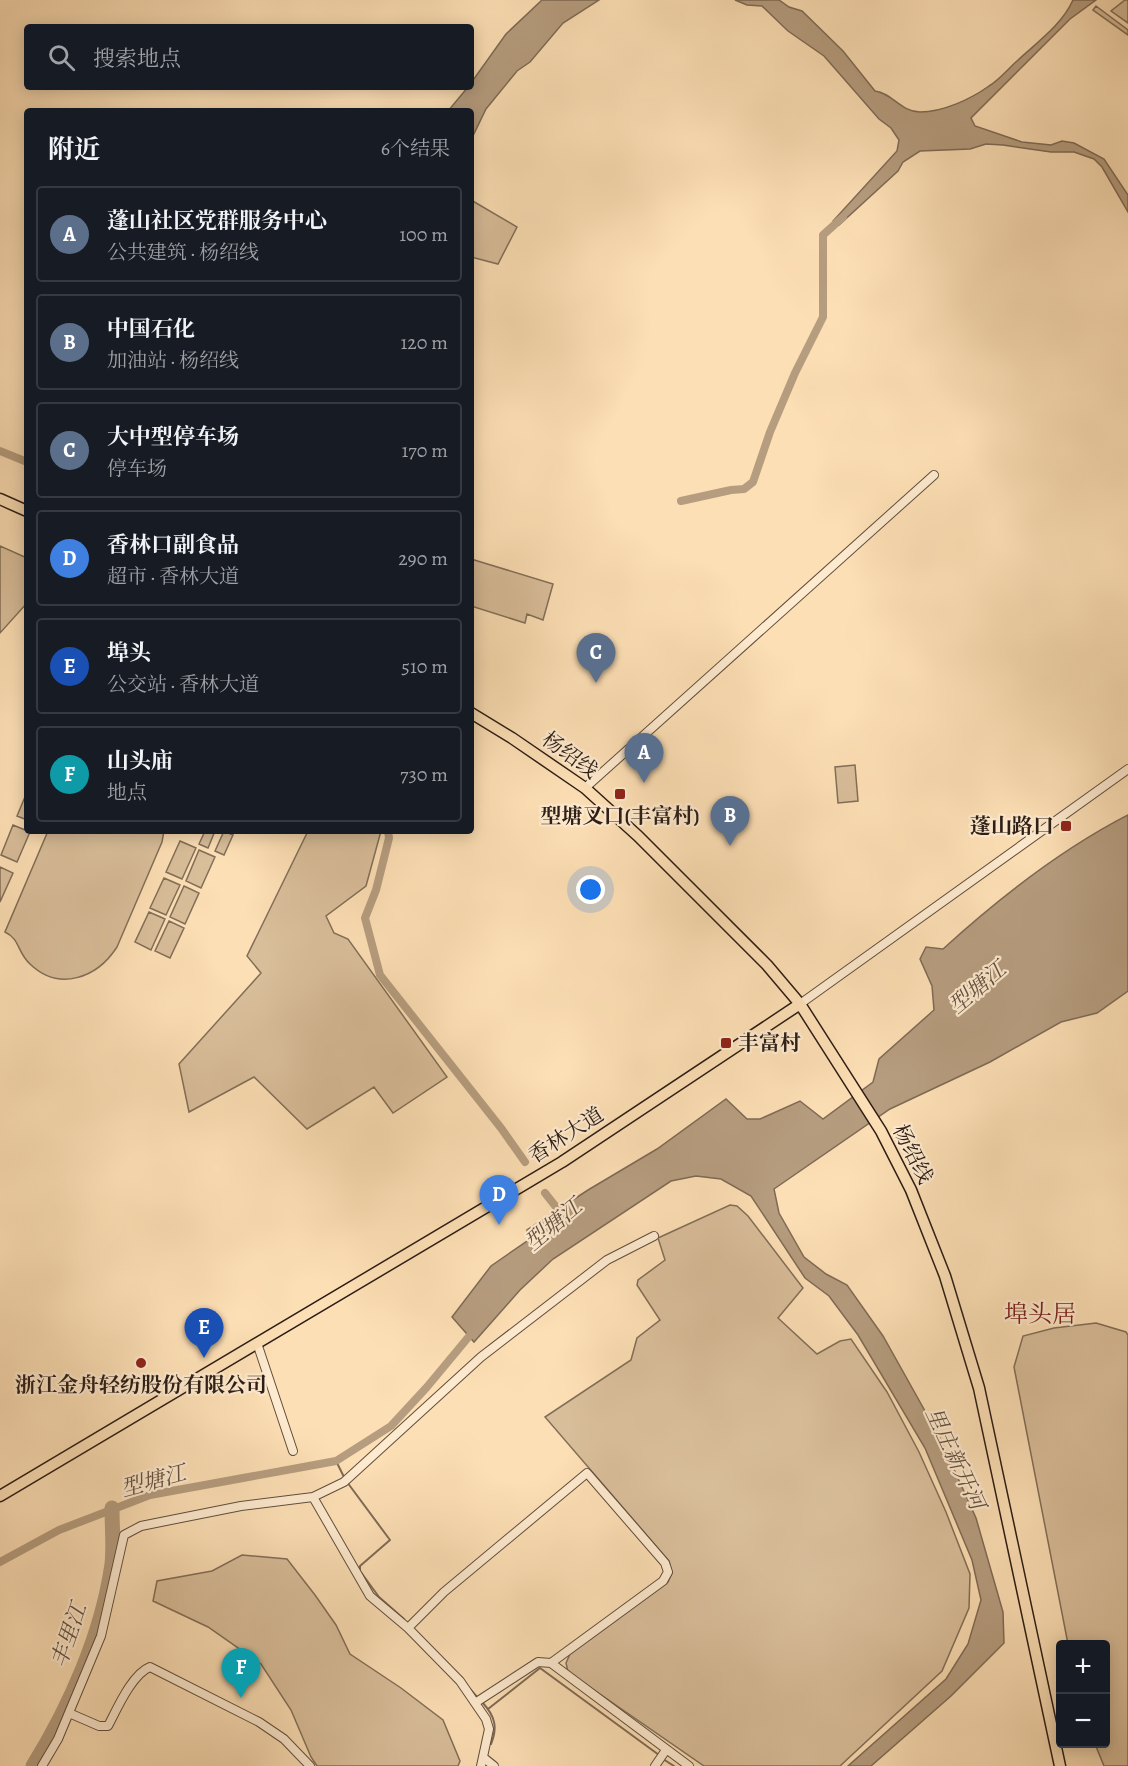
<!DOCTYPE html>
<html lang="zh">
<head>
<meta charset="utf-8">
<style>
  body { margin:0; font-family:Alegreya,"Noto Serif SC",serif; background:#20242c; color:#f1f3f6 }
  .controls { position:absolute; right:18px; bottom:18px; display:grid; overflow:hidden; border-radius:6px; box-shadow:0 3px 15px #0003 }
  .controls button { width:54px; height:54px; display:grid; place-items:center; padding:0; border:0; border-bottom:2px solid #363941; background:#171b24; color:#f1f3f6; font:30px sans-serif }
  .you { position:absolute; left:591px; top:890px; width:21px; height:21px; margin:-15px; border:4px solid #fff; border-radius:50%; background:#1a73e8; box-shadow:0 0 0 9px #1a73e833 }
  .badge { display:grid; place-items:center; width:39px; height:39px; border-radius:50%; background:#8c9099; color:#fff; font-size:20px; font-weight:700 }
  .pin { position:absolute; translate:-50% -50px; filter:drop-shadow(0 2px 3px #0008) }
  .pin::after { content:''; position:absolute; top:32px; width:21px; height:18px; background:inherit; clip-path:polygon(0 0,100% 0,50% 100%) }
  .list { margin:0; padding:0; list-style:none }
  h2 { display:flex; justify-content:space-between; align-items:center; height:78px; margin:0; padding:0 24px; font-size:26px }
  h2 small { font-size:20px; font-weight:400; color:#9ea1a6 }
  .list li { display:grid; grid-template-columns:39px 1fr auto; gap:18px; align-items:center; box-sizing:border-box; height:96px; margin:0 12px 12px; padding:0 12px; border:2px solid #363941; border-radius:6px }
  .list b { display:block; font-size:22px; white-space:nowrap }
  .list p { margin:0; font-size:20px; white-space:nowrap; color:#9ea1a6 }
  .list em { font-size:20px; font-style:normal; color:#9ea1a6 }
  .icon { flex:none; width:33px; height:33px; fill:none; stroke:currentColor; stroke-width:2; stroke-linecap:round; stroke-linejoin:round }
  .map { position:relative; flex:none; width:1128px; height:1766px; overflow:hidden }
  .search { position:absolute; background:#171b24; box-shadow:0 3px 15px #0003; left:24px; top:24px; width:450px; height:66px; display:flex; align-items:center; gap:15px; box-sizing:border-box; padding:0 21px; border-radius:6px; color:#9ea1a6; font-size:22px }
  .panel { position:absolute; background:#171b24; box-shadow:0 3px 15px #0003; left:24px; top:108px; width:450px; height:726px; border-radius:6px }
  .map>svg:first-child { display:block }
</style>
</head>
<body>
<div class="map">
<svg width="1128" height="1766" viewBox="0 0 1128 1766">
  <rect width="100%" height="100%" fill="#fddfb5"/>
  <filter id="stains"><feTurbulence type="fractalNoise" baseFrequency=".00333" numOctaves="4"/><feColorMatrix values="0 0 0 0 .2 0 0 0 0 .09 0 0 0 0 .02 0 0 0 .5 -.17"/></filter>
  <radialGradient id="worn" r=".72"><stop offset=".6" stop-color="#630" stop-opacity="0"/><stop offset="1" stop-color="#630" stop-opacity=".3"/></radialGradient>
  <path fill="#d9be9a" stroke="#826e58" stroke-width="1.5" d="M1125,0H1128V23L1111,11Z
    M1096,6L1128,30V35L1093,10Z
    M471,200L517,227L498,264L471,257Z
    M0,546L27,558V603L0,633Z
    M471,559L553,584L543,620L527,614L525,623L471,606Z
    M855,765L858,801L838,803L835,767Z
    M27,792V820L17,816Z
    M13,825L30,832L17,862L1,855Z
    M48,831H164L162,842L117,947C97,978 59,992 30,964C17,952 20,939 5,932Z
    M205,831H215L208,848L199,844Z
    M224,831L233,835L224,855L215,851Z
    M308,831H381L366,886L326,916L334,933L348,939L447,1077L393,1113L374,1087L307,1129L254,1077L189,1112L179,1064L261,973L247,956Z
    M180,841L196,848L182,879L166,872Z
    M199,850L215,857L201,888L186,881Z
    M0,867L13,873L0,902Z
    M164,878L180,885L166,915L150,908Z
    M184,886L199,893L185,924L170,917Z
    M149,912L165,919L151,950L135,942Z
    M169,921L184,928L170,958L155,951Z
    M730,1205L737,1206L748,1216L803,1288L778,1318L817,1354L840,1341L851,1339L887,1392L919,1452L946,1512L970,1574L969,1608L942,1671L840,1766H704L568,1672L566,1663L570,1654L668,1582L672,1573L669,1561L545,1417L631,1360L637,1338L660,1320L637,1285L638,1280L665,1260L658,1238Z
    M1096,1323L1126,1332L1128,1335V1766H1104L1095,1744H1106V1644H1068L1014,1367L1023,1336L1054,1328Z
    M242,1555L287,1559L315,1595L336,1625L350,1654L401,1688L443,1720L460,1761L458,1766H317L311,1757L291,1710L261,1664L208,1627L153,1601L157,1581L212,1571Z"/>
  <path fill="#b69d7f" stroke="#7f6a55" stroke-width="1.5" d="M542,0H599L563,23L530,62L517,71L486,109L471,140V111H448L468,87H471V83L506,34Z
    M735,0H779L789,7L802,11L843,51L875,91C892,93 901,112 920,112C943,112 971,99 989,86C999,80 1008,69 1017,61C1036,43 1062,25 1073,0H1096L1070,19L971,118L975,126L1022,142L1051,145L1062,141L1074,143L1104,159L1128,195V212L1102,167L1094,159L1074,152H1051L1003,145L986,144L970,149L920,151L903,162L898,171L839,225L833,221L897,151L899,140L891,128L879,119L824,56L788,31L762,6L747,5Z
    M1128,815V991L1097,1013L1061,1022L990,1062L890,1109L774,1189L779,1213L804,1257L826,1274L847,1285L883,1336L939,1436L976,1518L1003,1612L1004,1643L951,1696L871,1766H848L946,1679L968,1644L981,1600L972,1560L925,1448L858,1335L829,1296L805,1278L751,1196L721,1179L696,1176L671,1181L553,1259L520,1290L474,1342L452,1317L491,1266L527,1241V1230L588,1190L657,1149L726,1099L747,1119H760L800,1101L823,1119L873,1082L879,1059L934,1010L932,986L920,959L926,947L943,949C999,898 1060,850 1128,815Z"/>
  <g fill="none" stroke-linecap="round" stroke-linejoin="round">
    <path stroke="#7f6a55" stroke-width="2" d="M336,1461L344,1477
      M347,1482L390,1540L360,1566V1571L379,1597L404,1619
      M470,1689L478,1698
      M482,1702C495,1716 498,1727 491,1744
      M488,1709L540,1668L659,1755
      M663,1759L674,1766"/>
    <path stroke="#b69d7f" stroke-width="8" d="M0,451L27,462
      M681,501L731,490L744,489L753,482L770,432L795,373L823,317V235L843,217
      M388,831L389,838L376,890L365,918L380,975L501,1128L525,1162
      M545,1193L564,1217
      M0,1562L59,1530L150,1495L336,1461L391,1426L427,1387L476,1328"/>
    <path stroke="#b69d7f" stroke-width="15" d="M33,1766C70,1706 102,1634 112,1564C114,1546 112,1527 112,1508"/>
    <g stroke="#604e3d" stroke-width="10">
      <path id="minor" d="M585,788L934,475
        M800,1004L1128,769
        M257,1343L293,1451
        M313,1497L370,1596L408,1628L460,1681L486,1719L489,1729L481,1766
        M408,1628L444,1592L587,1473L665,1563L668,1572L663,1581L551,1663L689,1766
        M475,1703L538,1662L551,1663
        M69,1713L99,1726H108C117,1709 132,1674 150,1667L259,1722L284,1739L310,1766
        M484,1758L494,1766
        M42,1766L58,1739L101,1636L124,1535L141,1526L241,1506L313,1497L344,1482L481,1357L607,1260L654,1236
        M655,1766L666,1750"/>
    </g>
    <g stroke="#2c1d15" stroke-width="13">
      <path id="major" d="M0,499L27,511
        M471,713L512,738L585,788L638,836L767,965L800,1004L881,1131L911,1190L945,1276L979,1388L1060,1766
        M0,1496L562,1162L800,1004"/>
    </g>
    <use href="#minor" stroke="#feeacf" stroke-width="8"/>
    <use href="#major" stroke="#fddfb5" stroke-width="10"/>
  </g>
  <g fill="#8f2418" stroke="#feeacf" stroke-width="2">
    <rect x="614" y="788" width="12" height="12" rx="3"/>
    <rect x="1060" y="820" width="12" height="12" rx="3"/>
    <rect x="720" y="1037" width="12" height="12" rx="3"/>
    <circle cx="141" cy="1363" r="6"/>
  </g>
  <g text-anchor="middle" stroke-width="4.5" stroke-linejoin="round" paint-order="stroke">
    <g font-size="21" fill="#2c1d15" stroke="#feeacf">
      <text transform="translate(570 755) rotate(36)" y="7">杨绍线</text>
      <text transform="translate(566 1135) rotate(-33)" y="7">香林大道</text>
      <text transform="translate(913 1154) rotate(63)" y="7">杨绍线</text>
    </g>
    <g font-size="21" font-weight="bold" fill="#2c1d15" stroke="#feeacf">
      <text x="620" y="823">型塘叉口(丰富村)</text>
      <text x="1054" y="833" text-anchor="end">蓬山路口</text>
      <text x="738" y="1050" text-anchor="start">丰富村</text>
      <text x="141" y="1392">浙江金舟轻纺股份有限公司</text>
    </g>
    <g font-size="22" font-style="italic" fill="#63503f" stroke="#feeacf">
      <text transform="translate(977 987) rotate(-40)" y="8">型塘江</text>
      <text transform="translate(553 1224) rotate(-40)" y="8">型塘江</text>
      <text transform="translate(956 1458) rotate(65)" y="8">里庄新开河</text>
      <text transform="translate(153 1480) rotate(-15)" y="8">型塘江</text>
      <text transform="translate(68 1635) rotate(-71)" y="8">丰里江</text>
    </g>
    <g font-size="24" fill="#7a1f14" stroke="#feeacf">
      <text x="1040" y="1322">埠头居</text>
    </g>
  </g>
  <rect width="100%" height="100%" filter="url(#stains)"/>
  <rect width="100%" height="100%" fill="url(#worn)"/>
</svg>
<div class="controls">
<button>+</button>
<button>−</button>
</div>
<div class="you"></div>
<div class="pin badge" style="left:644px;top:783px;background:#5c6f8a">A</div>
<div class="pin badge" style="left:730px;top:846px;background:#5c6f8a">B</div>
<div class="pin badge" style="left:596px;top:683px;background:#5c6f8a">C</div>
<div class="pin badge" style="left:499px;top:1225px;background:#3f7fe0">D</div>
<div class="pin badge" style="left:204px;top:1358px;background:#1a4fb4">E</div>
<div class="pin badge" style="left:241px;top:1698px;background:#0f9aa8">F</div>
<div class="search"><svg class="icon" aria-label="search" viewBox="0 0 24 24"><circle cx="10" cy="10" r="6"/><path d="M15 15l6 6"/></svg>搜索地点</div>
<section class="panel">
<h2>附近<small>6个结果</small></h2>
<ul class="list">
<li><span class="badge" style="background:#5c6f8a">A</span><div><b>蓬山社区党群服务中心</b><p>公共建筑 · 杨绍线</p></div><em>100 m</em></li>
<li><span class="badge" style="background:#5c6f8a">B</span><div><b>中国石化</b><p>加油站 · 杨绍线</p></div><em>120 m</em></li>
<li><span class="badge" style="background:#5c6f8a">C</span><div><b>大中型停车场</b><p>停车场</p></div><em>170 m</em></li>
<li><span class="badge" style="background:#3f7fe0">D</span><div><b>香林口副食品</b><p>超市 · 香林大道</p></div><em>290 m</em></li>
<li><span class="badge" style="background:#1a4fb4">E</span><div><b>埠头</b><p>公交站 · 香林大道</p></div><em>510 m</em></li>
<li><span class="badge" style="background:#0f9aa8">F</span><div><b>山头庙</b><p>地点</p></div><em>730 m</em></li>
</ul>
</section>
</div>
</body>
</html>
